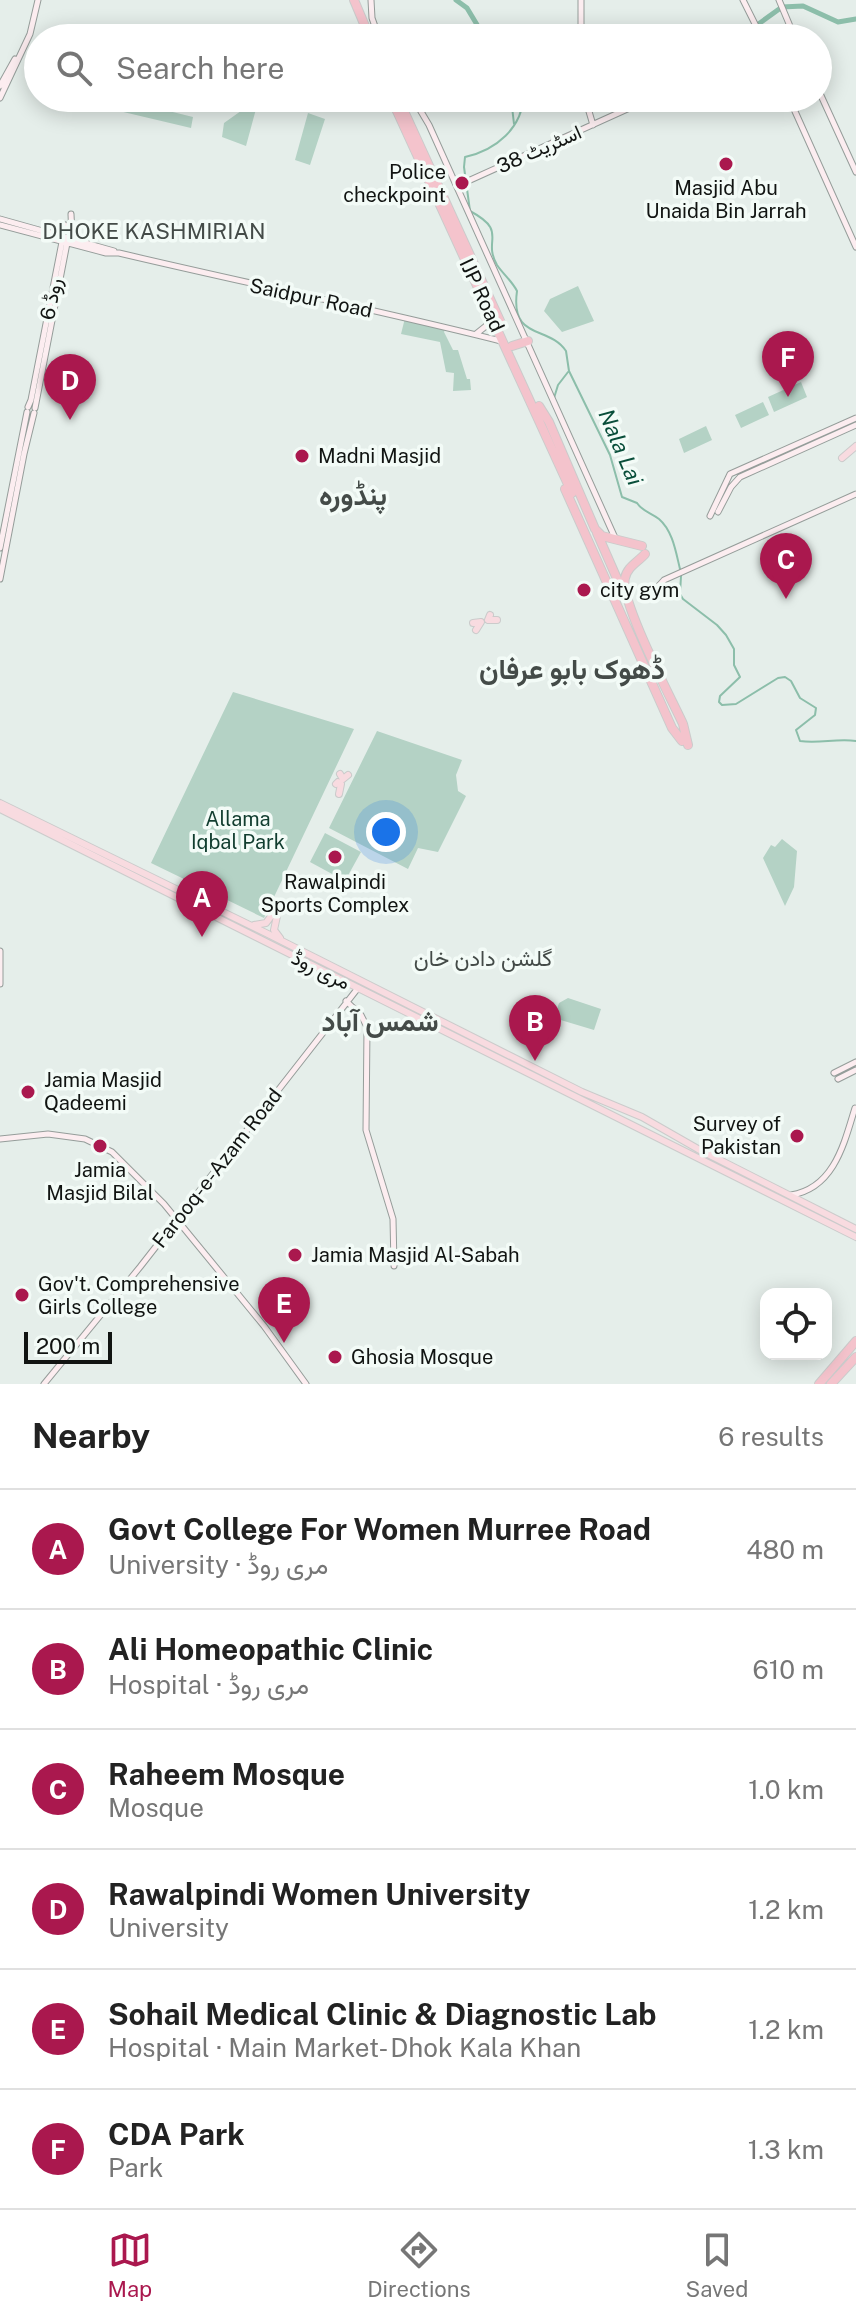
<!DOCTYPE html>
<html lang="en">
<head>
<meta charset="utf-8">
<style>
  body { margin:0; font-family:"Public Sans",Vazirmatn,sans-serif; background:#f2f2f2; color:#222 }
  .controls { position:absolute; right:24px; bottom:24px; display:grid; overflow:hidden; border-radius:16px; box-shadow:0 4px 20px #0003 }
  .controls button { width:72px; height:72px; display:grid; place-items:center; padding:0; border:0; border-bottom:2px solid #e0e0e0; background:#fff; color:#222; font:40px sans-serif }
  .scale { position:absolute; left:24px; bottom:20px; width:88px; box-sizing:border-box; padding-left:8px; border:4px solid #111412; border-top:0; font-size:22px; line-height:28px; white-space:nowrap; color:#111412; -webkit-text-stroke:6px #f3fbf7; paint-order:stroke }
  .you { position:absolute; left:386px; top:832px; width:28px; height:28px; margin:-20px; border:6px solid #fff; border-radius:50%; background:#1a73e8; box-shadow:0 0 0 12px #1a73e833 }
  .badge { display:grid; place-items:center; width:52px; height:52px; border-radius:50%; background:#aa184e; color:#fff; font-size:26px; font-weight:700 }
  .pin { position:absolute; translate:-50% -66px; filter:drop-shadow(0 2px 4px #0008) }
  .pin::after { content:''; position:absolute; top:42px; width:28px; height:24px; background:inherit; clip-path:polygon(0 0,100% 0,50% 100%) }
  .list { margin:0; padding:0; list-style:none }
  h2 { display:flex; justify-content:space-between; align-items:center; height:104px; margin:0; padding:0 32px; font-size:34px }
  h2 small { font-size:26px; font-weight:400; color:#767676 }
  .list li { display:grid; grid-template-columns:52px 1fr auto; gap:24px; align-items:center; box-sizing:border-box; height:120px; padding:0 32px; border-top:2px solid #e0e0e0 }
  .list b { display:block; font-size:30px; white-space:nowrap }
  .list p { margin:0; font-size:26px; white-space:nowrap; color:#767676 }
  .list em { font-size:26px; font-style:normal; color:#767676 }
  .icon { flex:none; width:44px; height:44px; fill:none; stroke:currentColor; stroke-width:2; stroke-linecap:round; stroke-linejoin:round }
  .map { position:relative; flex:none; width:856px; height:1384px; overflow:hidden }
  .search { position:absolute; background:#fff; box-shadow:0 4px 20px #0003; left:24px; right:24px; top:24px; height:88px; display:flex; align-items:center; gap:20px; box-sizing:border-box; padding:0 28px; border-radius:44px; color:#767676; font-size:30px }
  .sheet { height:824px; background:#fff }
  nav { display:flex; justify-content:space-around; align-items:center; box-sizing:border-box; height:112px; border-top:2px solid #e0e0e0; background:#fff; font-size:22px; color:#767676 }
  nav a { display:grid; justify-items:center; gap:4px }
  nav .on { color:#aa184e }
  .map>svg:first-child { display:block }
</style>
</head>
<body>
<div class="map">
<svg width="856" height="1384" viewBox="0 0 856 1384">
  <rect width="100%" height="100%" fill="#e5eeea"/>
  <path fill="#b4d2c5" d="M100,98H116L193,117L191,128L98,106Z
    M259,98L246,146L222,137L224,123Z
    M308,113L325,119L310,165L295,160Z
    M578,286L594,321L562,332L544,311L550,299Z
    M405,318L446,327L444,332L453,350H458L467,379H470L471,390L453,391L454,373L446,372L440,342L401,334Z
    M801,382L807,397L774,412L768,397Z
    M763,402L769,415L741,428L735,415Z
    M706,426L712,440L684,453L679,439Z
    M233,692L354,729L264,918L151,863Z
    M377,731L462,760L456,775L458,791L466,796L438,852L418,848L408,869L329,828Z
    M325,833L361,852L345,881L310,862Z
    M782,839L797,851L794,887L785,906L763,858L771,845L775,847Z
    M568,998L601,1009L594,1030L554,1018L559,1003Z"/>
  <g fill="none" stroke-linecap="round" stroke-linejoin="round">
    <path stroke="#8cbeaa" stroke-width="2" d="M511,98L514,124
      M523,98C522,127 497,150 465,157L464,167L470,211C509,232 482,239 497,265C503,274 512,281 517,291C510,341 549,325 566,351L569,371L610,455L622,497L637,503C642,511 651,513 659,519C673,531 676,553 680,569
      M554,398L558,385L568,372
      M681,576L680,594L683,599L717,625L726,635L734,649V665L740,677L720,696L719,702L722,705L736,704L778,678L785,677L791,681L800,698L816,708L815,715L796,730L800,741C819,744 837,738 856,741"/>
    <path stroke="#8cbeaa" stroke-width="5" d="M456,0L467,8L485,38
      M739,38L782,7L803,6L838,22L856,19"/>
    <g stroke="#959d9a" stroke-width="7">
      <path id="secondary" d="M371,0L372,18L379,38
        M581,0V38
        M743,0L762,38
        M779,0L795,38
        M0,86L15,59
        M818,89L856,172
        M0,98L30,34L38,0
        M413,98L429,125L616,540
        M585,98L593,125
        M789,98L856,247
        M457,186L645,101C668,97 691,102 714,98
        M71,214L72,236L75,239
        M0,219L114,251
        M0,225L106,253H119C246,283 374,309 501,341
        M51,233L65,225
        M476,334L486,326L490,317
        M28,407L31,400L63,237
        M35,408L68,238
        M718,512L731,487L740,477L856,425
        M710,516L730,474L856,418
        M0,548L27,412
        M0,579L24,454L34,413
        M652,593L664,580L856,494
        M0,951V984
        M346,1001L361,1015L367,1027L366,1130L393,1219L394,1266
        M834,1073L856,1062
        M838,1079L856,1070
        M0,1139L48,1134L85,1139L112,1152L164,1204L264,1326L306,1384
        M791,1195C834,1188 844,1144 855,1108
        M44,1384L140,1267L358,988"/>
    </g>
    <g stroke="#cbcbcb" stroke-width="8">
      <path id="primary" d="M842,458L856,446
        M490,615L488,620H497
        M473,623L481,622L476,630
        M340,774L343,779L348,775
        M336,784L338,782L341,784L339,794
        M0,803L268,934L582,1092L642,1117L698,1149L856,1229
        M0,809L856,1237
        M277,916L274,930L280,938
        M254,925L266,923L272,915"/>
    </g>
    <g stroke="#cbcbcb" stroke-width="10">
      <path id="highway" d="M354,0L370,38
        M391,98L572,493
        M398,98L501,323
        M512,346L528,341
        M539,406L549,422L595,529L602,536L642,546
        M565,489L672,728L682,741
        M597,533L622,590
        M645,554C638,562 627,567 625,578C619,599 671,698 683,724L688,745
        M819,1384L856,1341
        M831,1384L856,1357"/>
    </g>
    <use href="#secondary" stroke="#fcedf0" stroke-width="5"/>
    <use href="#primary" stroke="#f8dbe0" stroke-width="6"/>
    <use href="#highway" stroke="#f4c3cc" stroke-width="8"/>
  </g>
  <g fill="#aa184e" stroke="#f3fbf7" stroke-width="3">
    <circle cx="726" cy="164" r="8"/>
    <circle cx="462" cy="183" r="8"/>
    <circle cx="302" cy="456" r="8"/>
    <circle cx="584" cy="590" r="8"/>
    <circle cx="335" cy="857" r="8"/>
    <circle cx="28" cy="1092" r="8"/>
    <circle cx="797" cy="1136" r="8"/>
    <circle cx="100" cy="1146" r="8"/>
    <circle cx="295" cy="1255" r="8"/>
    <circle cx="22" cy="1295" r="8"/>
    <circle cx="335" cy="1357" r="8"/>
  </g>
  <g text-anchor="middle" stroke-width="7" stroke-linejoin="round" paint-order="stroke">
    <g font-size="20" fill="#111412" stroke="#f3fbf7">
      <text transform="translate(539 149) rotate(-24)" y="7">اسٹریٹ 38</text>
      <text transform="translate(482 295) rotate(65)" y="7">IJP Road</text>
      <text transform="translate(311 298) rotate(12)" y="7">Saidpur Road</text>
      <text transform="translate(51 299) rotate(-79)" y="7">روڈ 6</text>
      <text transform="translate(321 970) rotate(26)" y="7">مری روڈ</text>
      <text transform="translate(217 1168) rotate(-52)" y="7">Farooq-e-Azam Road</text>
    </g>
    <g font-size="20" fill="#111412" stroke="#f3fbf7" text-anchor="start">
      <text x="446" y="179" text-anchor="end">Police<tspan x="446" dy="23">checkpoint</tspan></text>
      <text x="726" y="195" text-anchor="middle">Masjid Abu<tspan x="726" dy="23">Unaida Bin Jarrah</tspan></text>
      <text x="318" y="463">Madni Masjid</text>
      <text x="600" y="597">city gym</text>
      <text x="335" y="889" text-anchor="middle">Rawalpindi<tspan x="335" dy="23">Sports Complex</tspan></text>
      <text x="44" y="1087">Jamia Masjid<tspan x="44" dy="23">Qadeemi</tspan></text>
      <text x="781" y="1131" text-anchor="end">Survey of<tspan x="781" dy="23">Pakistan</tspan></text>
      <text x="100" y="1177" text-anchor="middle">Jamia<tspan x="100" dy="23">Masjid Bilal</tspan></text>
      <text x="311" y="1262">Jamia Masjid Al-Sabah</text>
      <text x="38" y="1291">Gov't. Comprehensive<tspan x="38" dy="23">Girls College</tspan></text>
      <text x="351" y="1364">Ghosia Mosque</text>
    </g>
    <g font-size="20" fill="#113d2f" stroke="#f3fbf7">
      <text x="238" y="826">Allama<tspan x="238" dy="23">Iqbal Park</tspan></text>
    </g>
    <g font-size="22" fill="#444b48" stroke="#f3fbf7">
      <text x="154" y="239">DHOKE KASHMIRIAN</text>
      <text x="483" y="966">گلشن دادن خان</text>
    </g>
    <g font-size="22" font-style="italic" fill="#094e3a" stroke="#f3fbf7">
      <text transform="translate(621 447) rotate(67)" y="8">Nala Lai</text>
    </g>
    <g font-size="28" font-weight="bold" fill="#444b48" stroke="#f3fbf7">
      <text x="353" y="505">پنڈورہ</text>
      <text x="572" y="679">ڈھوک بابو عرفان</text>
      <text x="380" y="1031">شمس آباد</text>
    </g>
  </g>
</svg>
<div class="controls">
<button><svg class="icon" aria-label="locate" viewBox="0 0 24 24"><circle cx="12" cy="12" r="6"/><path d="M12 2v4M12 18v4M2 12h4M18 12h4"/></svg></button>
</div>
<div class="scale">200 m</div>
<div class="you"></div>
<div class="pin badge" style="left:202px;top:937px">A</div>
<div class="pin badge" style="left:535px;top:1061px">B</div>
<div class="pin badge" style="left:786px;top:599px">C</div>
<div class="pin badge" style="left:70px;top:420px">D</div>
<div class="pin badge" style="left:284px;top:1343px">E</div>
<div class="pin badge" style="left:788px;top:397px">F</div>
<div class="search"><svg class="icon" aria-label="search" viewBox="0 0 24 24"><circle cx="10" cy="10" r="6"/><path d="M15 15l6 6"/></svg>Search here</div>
</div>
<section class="sheet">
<h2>Nearby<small>6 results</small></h2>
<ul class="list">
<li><span class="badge">A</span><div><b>Govt College For Women Murree Road</b><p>University · مری روڈ</p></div><em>480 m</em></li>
<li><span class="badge">B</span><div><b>Ali Homeopathic Clinic</b><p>Hospital · مری روڈ</p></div><em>610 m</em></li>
<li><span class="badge">C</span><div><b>Raheem Mosque</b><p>Mosque</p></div><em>1.0 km</em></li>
<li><span class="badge">D</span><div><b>Rawalpindi Women University</b><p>University</p></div><em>1.2 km</em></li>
<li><span class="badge">E</span><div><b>Sohail Medical Clinic &amp; Diagnostic Lab</b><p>Hospital · Main Market- Dhok Kala Khan</p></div><em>1.2 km</em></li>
<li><span class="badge">F</span><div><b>CDA Park</b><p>Park</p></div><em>1.3 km</em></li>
</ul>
</section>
<nav>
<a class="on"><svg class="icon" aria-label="map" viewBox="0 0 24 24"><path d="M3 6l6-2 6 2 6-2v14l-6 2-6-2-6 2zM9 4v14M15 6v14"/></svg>Map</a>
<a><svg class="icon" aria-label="directions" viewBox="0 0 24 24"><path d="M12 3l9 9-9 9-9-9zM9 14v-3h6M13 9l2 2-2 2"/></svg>Directions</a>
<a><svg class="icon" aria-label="saved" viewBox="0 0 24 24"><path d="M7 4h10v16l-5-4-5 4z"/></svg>Saved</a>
</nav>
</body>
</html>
